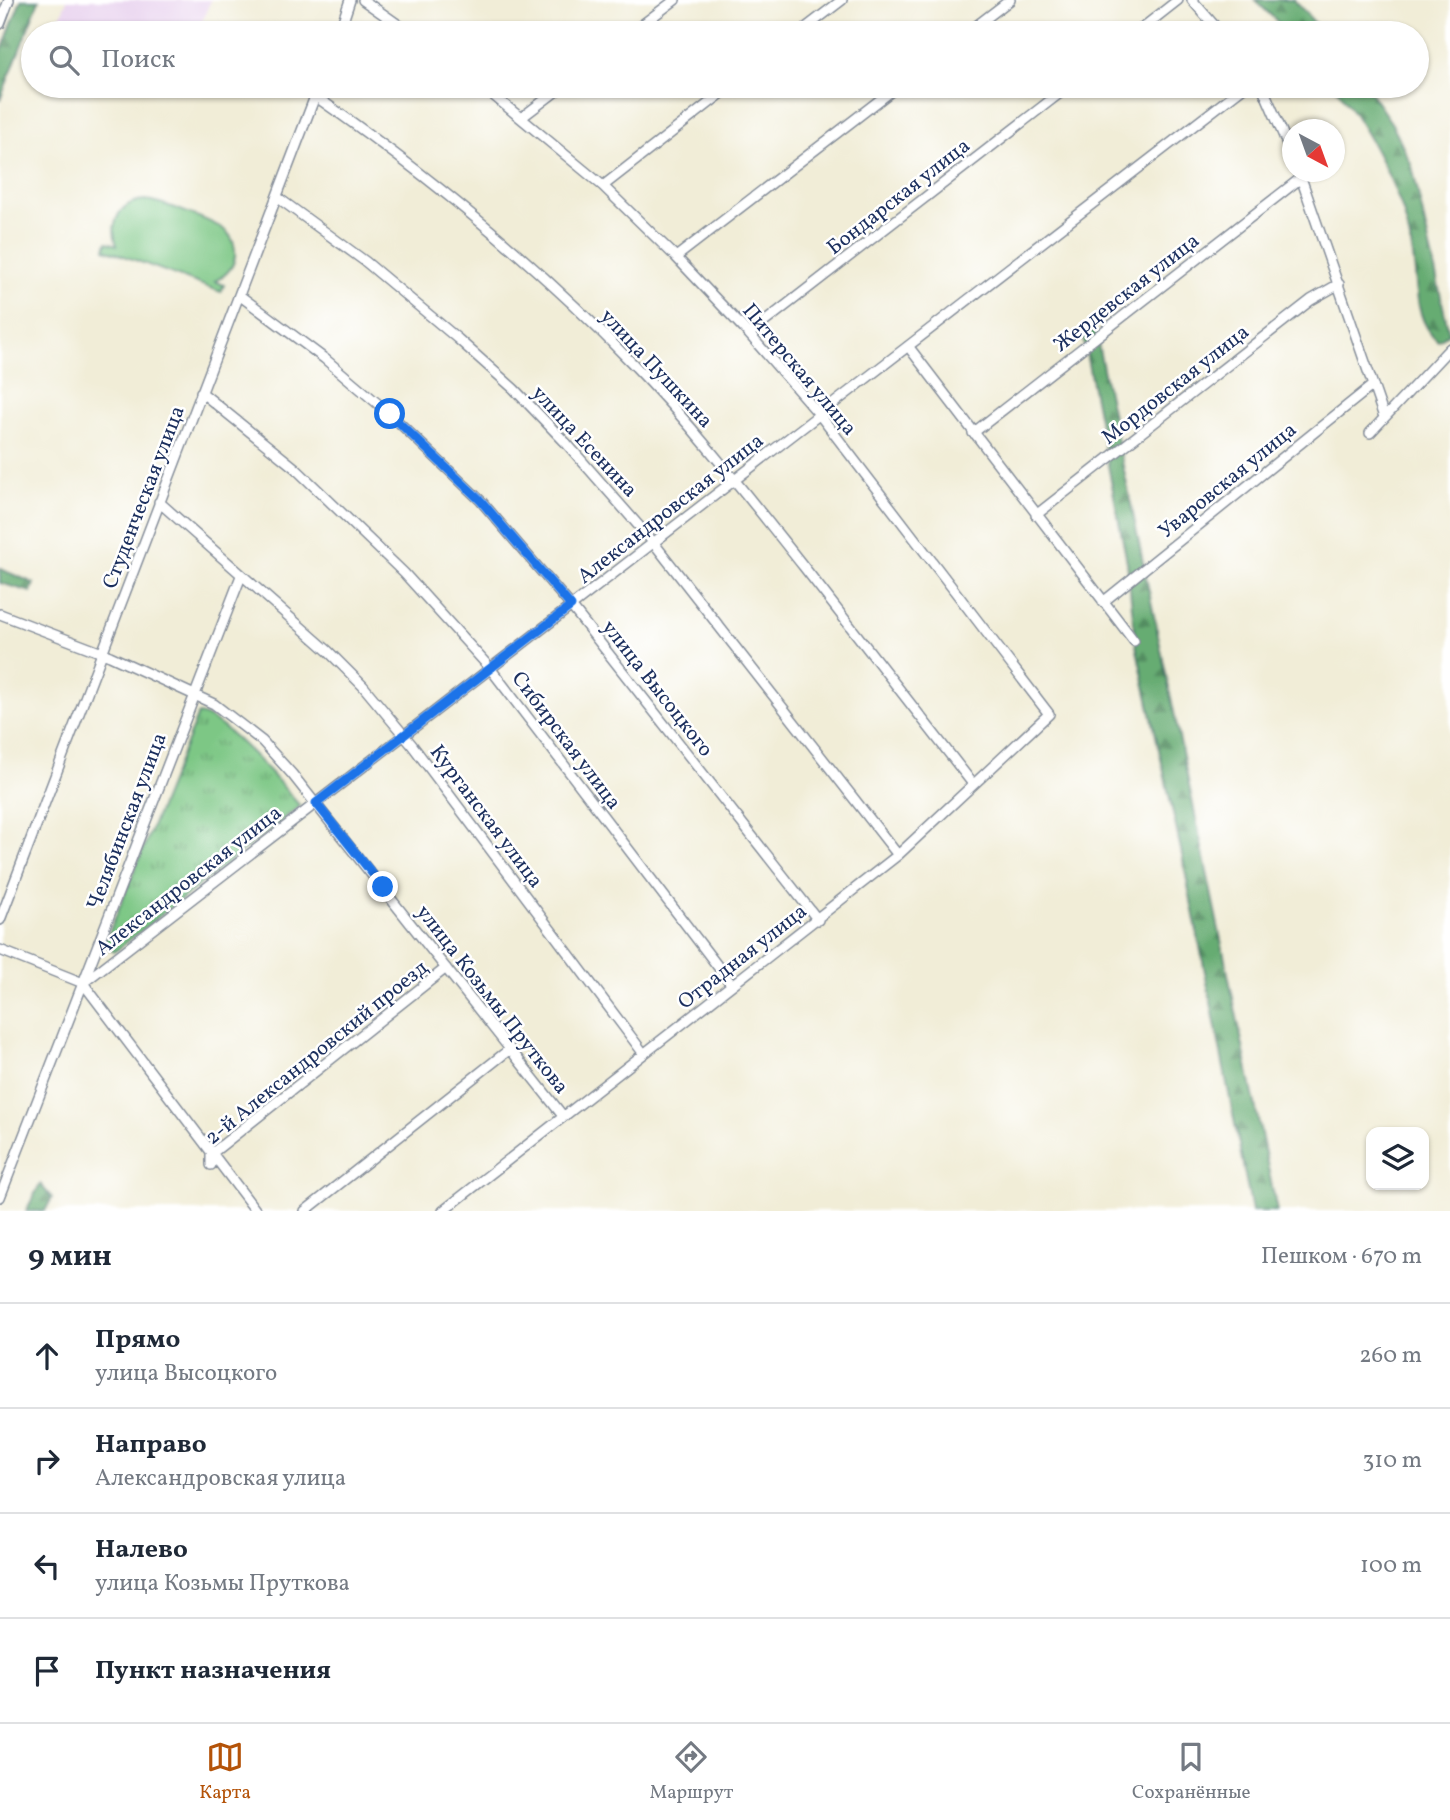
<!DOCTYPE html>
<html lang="ru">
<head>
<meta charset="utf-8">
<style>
  body { margin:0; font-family:Vollkorn,serif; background:#f6f6f7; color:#1f2937 }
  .controls { position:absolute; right:21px; bottom:21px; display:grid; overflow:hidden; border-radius:14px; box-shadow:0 2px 5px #0004 }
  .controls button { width:63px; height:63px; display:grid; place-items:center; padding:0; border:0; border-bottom:2px solid #e0e1e3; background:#fff; color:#1f2937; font:35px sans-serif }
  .compass { position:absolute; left:1282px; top:119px; width:63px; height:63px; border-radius:50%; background:#fff; box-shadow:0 2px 5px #0004; rotate:139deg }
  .stop { position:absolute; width:21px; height:21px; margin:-16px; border:5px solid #1a73e8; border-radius:50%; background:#fff }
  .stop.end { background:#1a73e8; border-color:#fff; box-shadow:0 2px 7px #0008 }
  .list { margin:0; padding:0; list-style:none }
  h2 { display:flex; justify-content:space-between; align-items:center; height:91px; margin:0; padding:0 28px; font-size:30px }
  h2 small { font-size:23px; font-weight:400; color:#747a83 }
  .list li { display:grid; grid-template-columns:46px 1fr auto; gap:21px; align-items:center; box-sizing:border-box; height:105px; padding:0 28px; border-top:2px solid #e0e1e3 }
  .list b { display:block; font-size:26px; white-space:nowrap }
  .list p { margin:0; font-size:23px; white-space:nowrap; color:#747a83 }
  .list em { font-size:23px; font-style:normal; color:#747a83 }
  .icon { flex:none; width:38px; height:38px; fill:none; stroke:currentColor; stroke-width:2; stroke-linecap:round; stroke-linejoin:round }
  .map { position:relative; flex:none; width:1450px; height:1211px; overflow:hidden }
  .search { position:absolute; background:#fff; box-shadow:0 2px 5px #0004; left:21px; right:21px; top:21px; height:77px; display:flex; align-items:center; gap:18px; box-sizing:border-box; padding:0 24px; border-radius:38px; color:#747a83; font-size:26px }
  .sheet { height:511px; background:#fff }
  nav { display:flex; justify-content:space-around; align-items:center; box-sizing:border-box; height:98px; border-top:2px solid #e0e1e3; background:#fff; font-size:19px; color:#747a83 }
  nav a { display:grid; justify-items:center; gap:4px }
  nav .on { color:#b45309 }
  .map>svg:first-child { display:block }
</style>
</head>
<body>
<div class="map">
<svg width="1450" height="1211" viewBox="0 0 1450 1211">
  <defs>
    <pattern id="grass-tufts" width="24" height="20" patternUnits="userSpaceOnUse" patternTransform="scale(1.75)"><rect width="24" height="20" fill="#7dc785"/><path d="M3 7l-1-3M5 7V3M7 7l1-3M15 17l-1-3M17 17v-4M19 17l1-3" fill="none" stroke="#66a270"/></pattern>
    <pattern id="forest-firs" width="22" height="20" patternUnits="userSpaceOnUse" patternTransform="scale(1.75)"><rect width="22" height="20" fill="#66ac72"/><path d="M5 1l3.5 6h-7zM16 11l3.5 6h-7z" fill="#538c61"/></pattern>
  </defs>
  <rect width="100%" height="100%" fill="#fff"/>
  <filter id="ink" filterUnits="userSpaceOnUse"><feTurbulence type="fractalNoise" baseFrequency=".0143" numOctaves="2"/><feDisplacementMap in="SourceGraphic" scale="14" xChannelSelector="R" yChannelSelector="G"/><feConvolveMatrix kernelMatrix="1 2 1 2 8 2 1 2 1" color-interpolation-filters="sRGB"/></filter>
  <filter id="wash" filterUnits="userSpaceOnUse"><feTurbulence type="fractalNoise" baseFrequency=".00686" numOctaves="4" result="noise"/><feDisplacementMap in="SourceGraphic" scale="28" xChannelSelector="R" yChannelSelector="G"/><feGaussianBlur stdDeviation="1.57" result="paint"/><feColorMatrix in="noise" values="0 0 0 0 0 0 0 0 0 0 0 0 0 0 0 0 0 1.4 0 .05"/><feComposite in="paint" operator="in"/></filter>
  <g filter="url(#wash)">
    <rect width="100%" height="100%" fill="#f1edd7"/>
    <path fill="#e8d2ee" d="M67,0H211L197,33H68L56,28Z"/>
    <path fill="url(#grass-tufts)" stroke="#4c7b72" stroke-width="2" d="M198,714C223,716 282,785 300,806L114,952L104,945Z"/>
    <path fill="url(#forest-firs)" stroke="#406e68" stroke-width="2" d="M21,0H39L0,100V55Z
      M1255,0H1294L1324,33H1289Z
      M1335,86H1366L1392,124L1412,166L1449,333L1438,341C1413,319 1418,286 1413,256C1410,239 1406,219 1400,203C1384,161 1362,122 1335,86Z
      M1095,330L1277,1211H1252L1181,850L1136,645L1127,562L1083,338Z
      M0,569L34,583L31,592L0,583Z
      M40,1184L52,1198L45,1211H26Z"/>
    <path fill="#7dc785" stroke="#4c7b72" stroke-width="2" d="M145,200C159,201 217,222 227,232C233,238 236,248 235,257C233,269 225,276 215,281L224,285L221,292L105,249L107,242L117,245C109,223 120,201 145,200Z"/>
  </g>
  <g filter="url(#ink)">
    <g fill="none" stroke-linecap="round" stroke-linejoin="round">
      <g stroke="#868e9a" stroke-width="12">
        <path id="minor" d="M363,0L410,33
          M1192,0L1221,33
          M0,24L9,0
          M339,33L350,0
          M631,33L675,0
          M799,33L842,0
          M967,33L1010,0
          M1136,33L1178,0
          M1262,86L1292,155
          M315,96C430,176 537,264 634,365C695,428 749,498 804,567C860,639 916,711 973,784
          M521,118L563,86
          M1299,172L1384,417
          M603,186L731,86
          M277,197L366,262L458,339L514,389L567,444L653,542L898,855
          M676,257L898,86
          M239,295L325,359L390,414L481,501L571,606L818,920
          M749,334L1069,86
          M908,346L1134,641
          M201,392L295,468L404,573L490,668L732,985
          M973,433L1301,178
          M1370,433L1450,348
          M159,502L328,651L363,686L412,745L644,1054
          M1036,515L1311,300L1339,284
          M1103,602L1373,385
          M0,614L110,656L214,704L262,741L292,774L563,1116
          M0,920L319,86
          M0,950L83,983L256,1211
          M83,983L1245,86
          M211,1165V1154L446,968
          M0,1197L241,576
          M305,1211L510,1049
          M443,1211L898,855L1049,714L819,414L749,334L676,257L603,186L482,86"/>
      </g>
      <use href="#minor" stroke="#fff" stroke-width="9"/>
    </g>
  </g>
  <g fill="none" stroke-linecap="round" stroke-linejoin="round" filter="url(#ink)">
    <path stroke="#1a73e8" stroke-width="9" d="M383,887L316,803L571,606L481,501L390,414"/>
  </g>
  <g text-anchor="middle" stroke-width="5" stroke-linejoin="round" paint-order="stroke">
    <g font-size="21" fill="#1b2f5e" stroke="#fff">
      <text transform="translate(898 196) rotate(-38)" y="7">Бондарская улица</text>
      <text transform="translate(1126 292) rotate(-38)" y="7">Жердевская улица</text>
      <text transform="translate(657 368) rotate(47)" y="7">улица Пушкина</text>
      <text transform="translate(800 369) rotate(50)" y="7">Питерская улица</text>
      <text transform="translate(1175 384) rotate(-38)" y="7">Мордовская улица</text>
      <text transform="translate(585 441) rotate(47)" y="7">улица Есенина</text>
      <text transform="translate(1227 480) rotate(-39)" y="7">Уваровская улица</text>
      <text transform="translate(143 497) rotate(-69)" y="7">Студенческая улица</text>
      <text transform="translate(670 508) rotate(-38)" y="7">Александровская улица</text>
      <text transform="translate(658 688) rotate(52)" y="7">улица Высоцкого</text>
      <text transform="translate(567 740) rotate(53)" y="7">Сибирская улица</text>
      <text transform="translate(487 816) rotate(53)" y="7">Курганская улица</text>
      <text transform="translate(126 821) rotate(-69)" y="7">Челябинская улица</text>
      <text transform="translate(188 880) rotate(-38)" y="7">Александровская улица</text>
      <text transform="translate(742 956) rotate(-38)" y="7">Отрадная улица</text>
      <text transform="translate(493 999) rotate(52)" y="7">улица Козьмы Пруткова</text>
      <text transform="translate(316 1052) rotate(-39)" y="7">2-й Александровский проезд</text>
    </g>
  </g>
</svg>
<div class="controls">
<button><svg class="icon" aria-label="layers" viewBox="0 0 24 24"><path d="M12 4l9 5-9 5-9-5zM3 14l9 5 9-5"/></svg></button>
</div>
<svg class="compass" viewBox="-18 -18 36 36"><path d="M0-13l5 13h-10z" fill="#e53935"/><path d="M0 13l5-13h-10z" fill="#747a83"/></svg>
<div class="stop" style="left:390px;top:414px"></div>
<div class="stop end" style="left:383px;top:887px"></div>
<div class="search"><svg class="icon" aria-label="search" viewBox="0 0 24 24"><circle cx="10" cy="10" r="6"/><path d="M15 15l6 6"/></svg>Поиск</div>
</div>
<section class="sheet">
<h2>9 мин<small>Пешком · 670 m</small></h2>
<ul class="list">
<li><svg class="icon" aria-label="ahead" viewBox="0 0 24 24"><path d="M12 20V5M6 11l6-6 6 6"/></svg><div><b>Прямо</b><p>улица Высоцкого</p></div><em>260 m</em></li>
<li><svg class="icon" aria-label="right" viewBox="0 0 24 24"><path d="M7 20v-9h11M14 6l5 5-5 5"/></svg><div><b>Направо</b><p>Александровская улица</p></div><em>310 m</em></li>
<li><svg class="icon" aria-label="left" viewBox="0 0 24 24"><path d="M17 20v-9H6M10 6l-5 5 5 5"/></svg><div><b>Налево</b><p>улица Козьмы Пруткова</p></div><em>100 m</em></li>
<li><svg class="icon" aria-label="arrive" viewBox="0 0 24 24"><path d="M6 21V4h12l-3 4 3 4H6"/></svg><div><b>Пункт назначения</b></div></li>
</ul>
</section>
<nav>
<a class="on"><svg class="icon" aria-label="map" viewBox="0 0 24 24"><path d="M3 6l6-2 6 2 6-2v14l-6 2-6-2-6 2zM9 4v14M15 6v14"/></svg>Карта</a>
<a><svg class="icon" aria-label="directions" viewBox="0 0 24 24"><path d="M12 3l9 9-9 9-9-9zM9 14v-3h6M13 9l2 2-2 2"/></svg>Маршрут</a>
<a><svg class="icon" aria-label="saved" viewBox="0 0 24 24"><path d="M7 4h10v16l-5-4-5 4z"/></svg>Сохранённые</a>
</nav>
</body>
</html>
